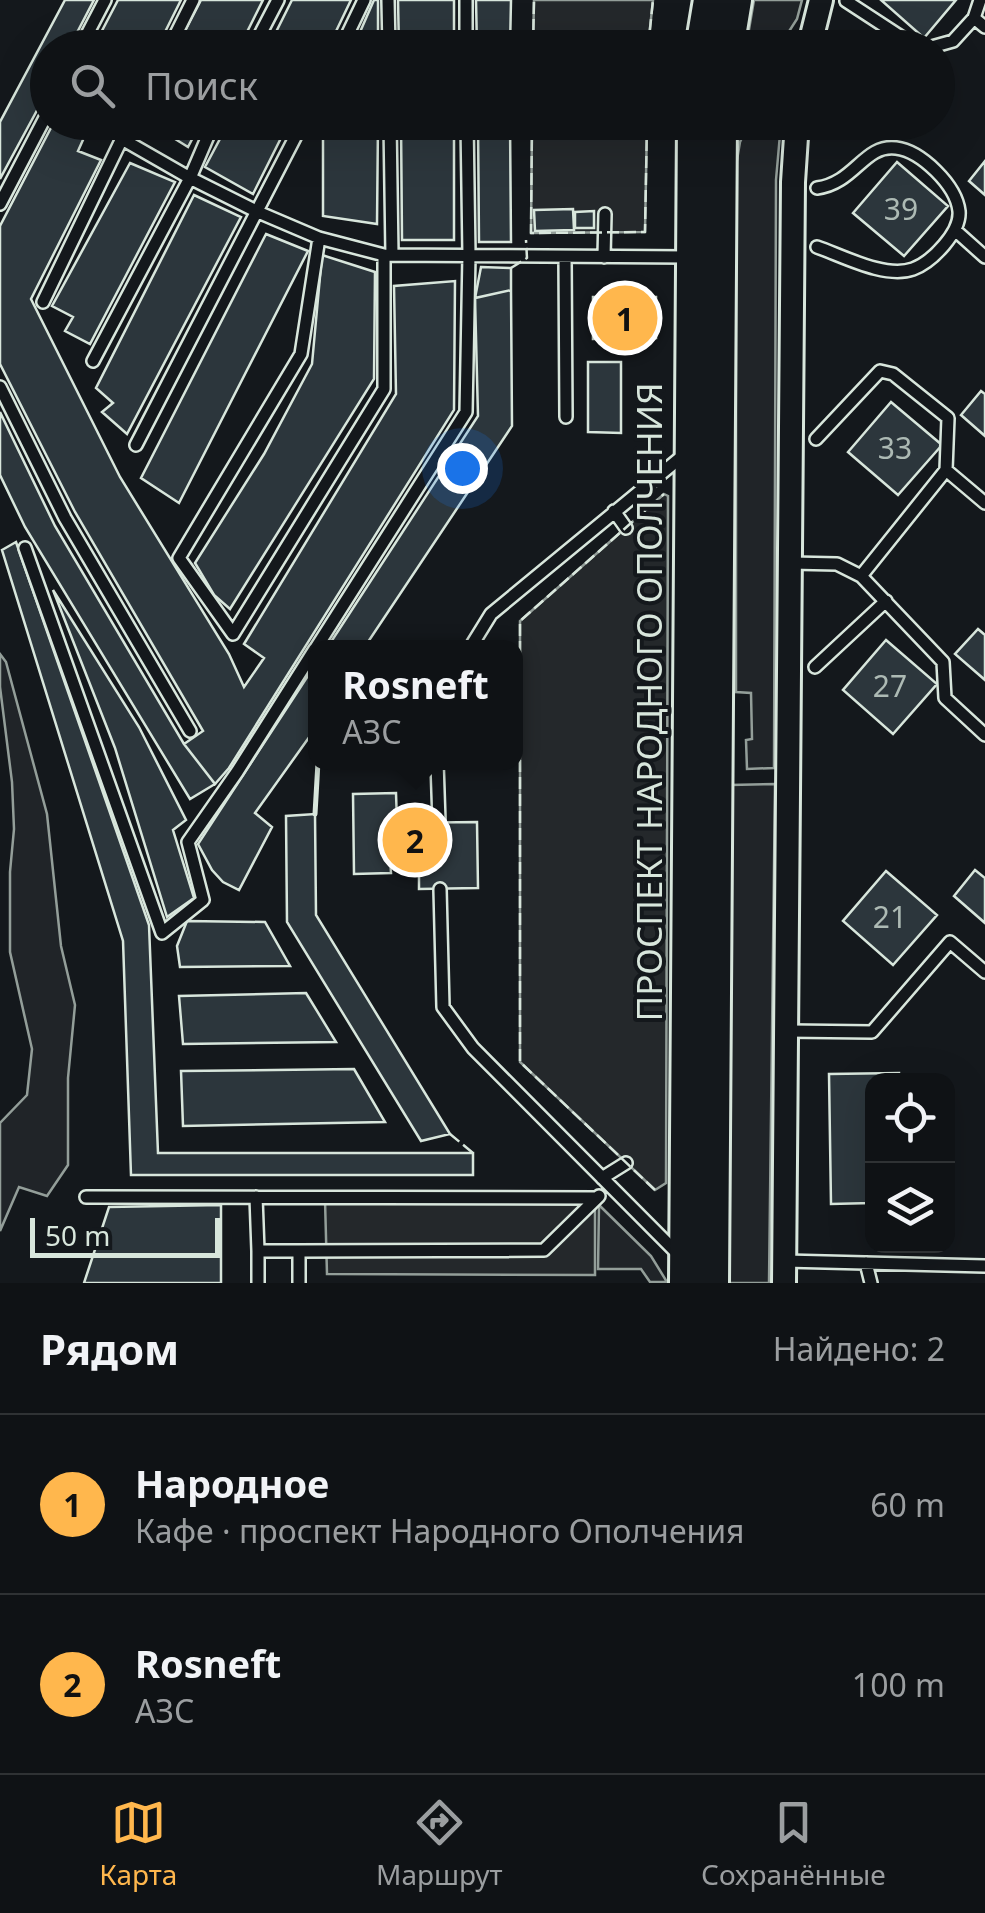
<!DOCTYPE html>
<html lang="ru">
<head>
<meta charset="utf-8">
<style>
  body { margin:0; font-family:"Noto Sans",sans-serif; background:#1d2022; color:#f1f3f6 }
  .controls { position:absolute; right:30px; bottom:30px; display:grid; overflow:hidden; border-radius:20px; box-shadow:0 10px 40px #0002 }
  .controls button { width:90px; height:90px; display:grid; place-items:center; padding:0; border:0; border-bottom:2px solid #2f3234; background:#0f1215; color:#f1f3f6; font:50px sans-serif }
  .scale { position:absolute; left:30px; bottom:25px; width:190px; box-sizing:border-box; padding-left:10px; border:5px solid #d8e6dc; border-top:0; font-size:28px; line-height:35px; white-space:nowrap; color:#d8e6dc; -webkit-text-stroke:8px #14181c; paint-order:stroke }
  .you { position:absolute; left:462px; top:468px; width:35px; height:35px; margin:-25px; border:8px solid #fff; border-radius:50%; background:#1a73e8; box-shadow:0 0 0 15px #1a73e833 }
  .badge { display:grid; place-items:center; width:65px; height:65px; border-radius:50%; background:#ffb74d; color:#111; font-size:32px; font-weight:700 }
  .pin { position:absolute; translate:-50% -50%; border:5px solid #fff; box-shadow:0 2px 10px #0006 }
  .popup { position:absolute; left:308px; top:640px; width:215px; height:130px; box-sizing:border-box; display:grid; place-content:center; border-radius:20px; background:#0f1215; filter:drop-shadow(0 2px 8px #0005); font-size:32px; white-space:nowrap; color:#9b9ea0 }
  .popup b { font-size:38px; color:#f1f3f6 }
  .popup::after { content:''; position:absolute; left:50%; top:100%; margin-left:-20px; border:20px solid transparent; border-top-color:#0f1215 }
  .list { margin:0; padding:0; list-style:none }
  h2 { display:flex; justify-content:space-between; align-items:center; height:130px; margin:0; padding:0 40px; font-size:42px }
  h2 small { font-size:32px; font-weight:400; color:#9b9ea0 }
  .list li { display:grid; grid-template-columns:65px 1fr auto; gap:30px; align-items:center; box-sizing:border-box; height:180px; padding:0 40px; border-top:2px solid #2f3234 }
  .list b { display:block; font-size:38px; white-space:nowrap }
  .list p { margin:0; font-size:32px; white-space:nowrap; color:#9b9ea0 }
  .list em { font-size:32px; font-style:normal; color:#9b9ea0 }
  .icon { flex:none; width:55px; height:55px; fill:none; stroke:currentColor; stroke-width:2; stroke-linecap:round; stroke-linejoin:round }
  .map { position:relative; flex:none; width:985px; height:1283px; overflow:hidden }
  .search { position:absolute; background:#0f1215; box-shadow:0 10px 40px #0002; left:30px; right:30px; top:30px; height:110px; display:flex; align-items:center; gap:25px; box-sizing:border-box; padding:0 35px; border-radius:55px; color:#9b9ea0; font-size:38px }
  .sheet { height:490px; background:#0f1215 }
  nav { display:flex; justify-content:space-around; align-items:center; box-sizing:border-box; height:140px; border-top:2px solid #2f3234; background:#0f1215; font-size:28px; color:#9b9ea0 }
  nav a { display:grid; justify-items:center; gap:5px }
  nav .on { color:#ffb74d }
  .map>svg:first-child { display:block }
</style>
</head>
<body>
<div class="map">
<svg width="985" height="1283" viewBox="0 0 985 1283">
  <rect width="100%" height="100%" fill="#14181c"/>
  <path fill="#202428" stroke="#939e99" stroke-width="2.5" d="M754,0H802L797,19L779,47H746Z
    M749,123H781L776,180L774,768L747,769L746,740L752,739L751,693L736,692V166L740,142Z
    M0,654L6,662L47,814L61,946L75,1005L68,1078V1165L47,1196L19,1187L0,1231V1123L27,1095L32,1049L10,952V872L14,829L12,782L0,687Z
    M775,784L769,1283H729L730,785Z
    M599,1205L651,1256L667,1282H650L641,1269H598Z"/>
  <path fill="#24282b" stroke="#939e99" stroke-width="2.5" d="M534,0H653L648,47H533Z
    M532,123H647L645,232L531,233Z
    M664,494L668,496L666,1183L655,1190L520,1062V621Z
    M325,1200L595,1201V1275L327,1274Z"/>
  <path fill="#2c363c" stroke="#d8e6dc" stroke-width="2.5" d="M65,0H94L69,48H48V90L0,179V122Z
    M118,0H181L157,48H93Z
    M201,0H263L239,48H176Z
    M292,0H351L328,48H268Z
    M374,0H378V48H353Z
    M398,0H454V48H399Z
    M476,0H511L510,48H477Z
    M881,0H956L924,38Z
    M54,122H91L78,151L101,160L31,299L120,477L229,654L244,687L264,658L244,644L396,394L394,286L455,281L454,410L229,768L215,784L184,744L203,731L75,512L0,364V226Z
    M148,122H201L188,147Z
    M229,122H289L253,194L205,167Z
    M323,122H378L377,224L323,216Z
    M401,122H454V240H402Z
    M478,122H510L511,242H479Z
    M985,161V195L969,181Z
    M897,162L948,206L904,256L853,213Z
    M130,163L175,182L90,344L65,331L73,317L52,306Z
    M194,195L241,217L127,434L102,412L113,403L96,388Z
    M573,209L574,230L535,231L534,210Z
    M594,211V228H575V212Z
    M266,234L308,251L179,503L141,478Z
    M322,255L375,272L374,379L230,609L214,595L195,563L264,454L312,364Z
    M481,267L511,268V290L475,298Z
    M511,290L512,426L364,648H327L478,416L475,298Z
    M593,297H656V338L593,339Z
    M588,362H621V433L588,432Z
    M981,391L985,394V436L961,415Z
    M891,402L942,445L898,495L848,452Z
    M0,412L55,526L184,744L215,784L190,799L25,527L0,475Z
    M16,542L149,925L158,1153H473V1175H131L123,941L2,550Z
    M53,590L139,727L186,820L173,830L194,898L167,917L115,748Z
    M978,629L985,635V680L955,654Z
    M886,640L937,684L893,734L843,690Z
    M315,665V729L255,813L272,827L239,890L223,882L212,870L198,844Z
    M396,793L397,823L477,822L478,888L419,889V857H390L391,873L354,874L353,794Z
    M315,814L316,915L450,1134L421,1141L287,922L286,816Z
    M975,870L985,878V923L954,896Z
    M886,871L937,915L893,965L843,921Z
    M187,921L265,922L290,966L180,967L177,946Z
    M306,993L336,1042L183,1044L179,996Z
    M354,1069L385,1122L183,1126L181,1071Z
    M899,1073V1080H872V1203L831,1204L829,1074Z
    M221,1205V1283H84L109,1207Z"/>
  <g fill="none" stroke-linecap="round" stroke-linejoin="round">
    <g stroke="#d8e6dc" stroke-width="16">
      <path id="lane" d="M388,0L389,48
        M466,0V48
        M846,1L918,48
        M974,18L980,0
        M80,48L105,0
        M169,48L193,0
        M253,48L278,0
        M341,48L364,0
        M928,48L953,41L974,18L985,27
        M390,122L392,255
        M122,139L190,178L258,212L319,238L384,255L688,257
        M0,204L48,112
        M956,231L985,257
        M319,238L301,354L179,558L233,634L384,389V255
        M817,247C843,256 885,279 913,269C932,262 961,232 959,211C956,185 921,151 896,148C864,144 855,183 817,188
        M565,257L566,417
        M604,257L605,214
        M43,302L130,122
        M93,361L190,178L214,122
        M0,387L65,518L190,731
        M816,439L880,371L893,374L948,418L946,470
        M136,445L303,122
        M614,511L626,528
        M25,548L162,933L203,900L188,842L237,772L315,649
        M791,563L837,564L861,576L946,470L985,503
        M861,576L943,662L945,698L985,735
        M316,648L466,412L469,255L467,122
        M470,648L491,614L685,454
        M815,667L886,601
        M437,762L439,822
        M440,889L443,1007L473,1048L679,1255
        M788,1031L872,1032L950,942L985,972
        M602,1178L626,1163
        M86,1197L597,1198
        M256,1197L258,1251
        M785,1261L985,1266
        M866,1263L871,1283
        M258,1283V1251H299
        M299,1283V1251L544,1250L599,1196"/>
    </g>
    <g stroke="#d8e6dc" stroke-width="28">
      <path id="street" d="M809,48L821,0
        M784,1283L793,182L797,122"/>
    </g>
    <g stroke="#d8e6dc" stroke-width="38">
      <path id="secondary" d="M702,48L710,0
        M727,48L735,0
        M686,1283L694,122
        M712,1283L720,122"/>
    </g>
    <use href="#lane" stroke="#14181c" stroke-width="11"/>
    <use href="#street" stroke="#14181c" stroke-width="22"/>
    <use href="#secondary" stroke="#14181c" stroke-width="32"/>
    <path stroke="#d8e6dc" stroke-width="2.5" stroke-dasharray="12 5" stroke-linecap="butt" d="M533,48L534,0
      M648,48L653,0
      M532,122L531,233L645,232L647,122
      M511,268L527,258L526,240
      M450,1134L473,1153
      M655,1190L520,1062V621L664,494"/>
    <path stroke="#d8e6dc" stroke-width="5" d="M315,814L318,762"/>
  </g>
  <g text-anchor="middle" stroke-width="8" stroke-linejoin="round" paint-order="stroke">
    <g font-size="30" fill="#adbab4">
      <text x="901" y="220">39</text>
      <text x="895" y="459">33</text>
      <text x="890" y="697">27</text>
      <text x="890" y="928">21</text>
    </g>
    <g font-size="35" fill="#d8e6dc" stroke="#14181c">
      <text transform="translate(650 702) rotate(-90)" y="12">ПРОСПЕКТ НАРОДНОГО ОПОЛЧЕНИЯ</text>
    </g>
  </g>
</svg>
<div class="controls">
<button><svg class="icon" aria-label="locate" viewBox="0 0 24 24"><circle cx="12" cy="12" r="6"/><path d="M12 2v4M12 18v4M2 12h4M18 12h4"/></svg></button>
<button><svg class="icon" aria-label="layers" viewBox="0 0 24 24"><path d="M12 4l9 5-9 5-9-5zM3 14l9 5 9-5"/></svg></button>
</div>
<div class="scale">50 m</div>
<div class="you"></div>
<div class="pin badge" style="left:625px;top:318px">1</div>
<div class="pin badge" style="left:415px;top:840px">2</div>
<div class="popup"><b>Rosneft</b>АЗС</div>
<div class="search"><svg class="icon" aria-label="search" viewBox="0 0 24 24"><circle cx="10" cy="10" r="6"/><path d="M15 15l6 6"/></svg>Поиск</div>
</div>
<section class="sheet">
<h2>Рядом<small>Найдено: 2</small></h2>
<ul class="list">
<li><span class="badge">1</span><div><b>Народное</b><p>Кафе · проспект Народного Ополчения</p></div><em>60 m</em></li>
<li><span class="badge">2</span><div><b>Rosneft</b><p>АЗС</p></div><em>100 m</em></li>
</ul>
</section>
<nav>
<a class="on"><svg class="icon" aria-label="map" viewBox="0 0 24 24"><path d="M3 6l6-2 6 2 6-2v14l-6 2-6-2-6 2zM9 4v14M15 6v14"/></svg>Карта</a>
<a><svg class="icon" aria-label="directions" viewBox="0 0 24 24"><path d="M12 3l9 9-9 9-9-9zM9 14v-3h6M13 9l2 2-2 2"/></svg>Маршрут</a>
<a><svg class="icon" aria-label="saved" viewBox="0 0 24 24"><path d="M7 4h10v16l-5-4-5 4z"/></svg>Сохранённые</a>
</nav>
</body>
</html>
